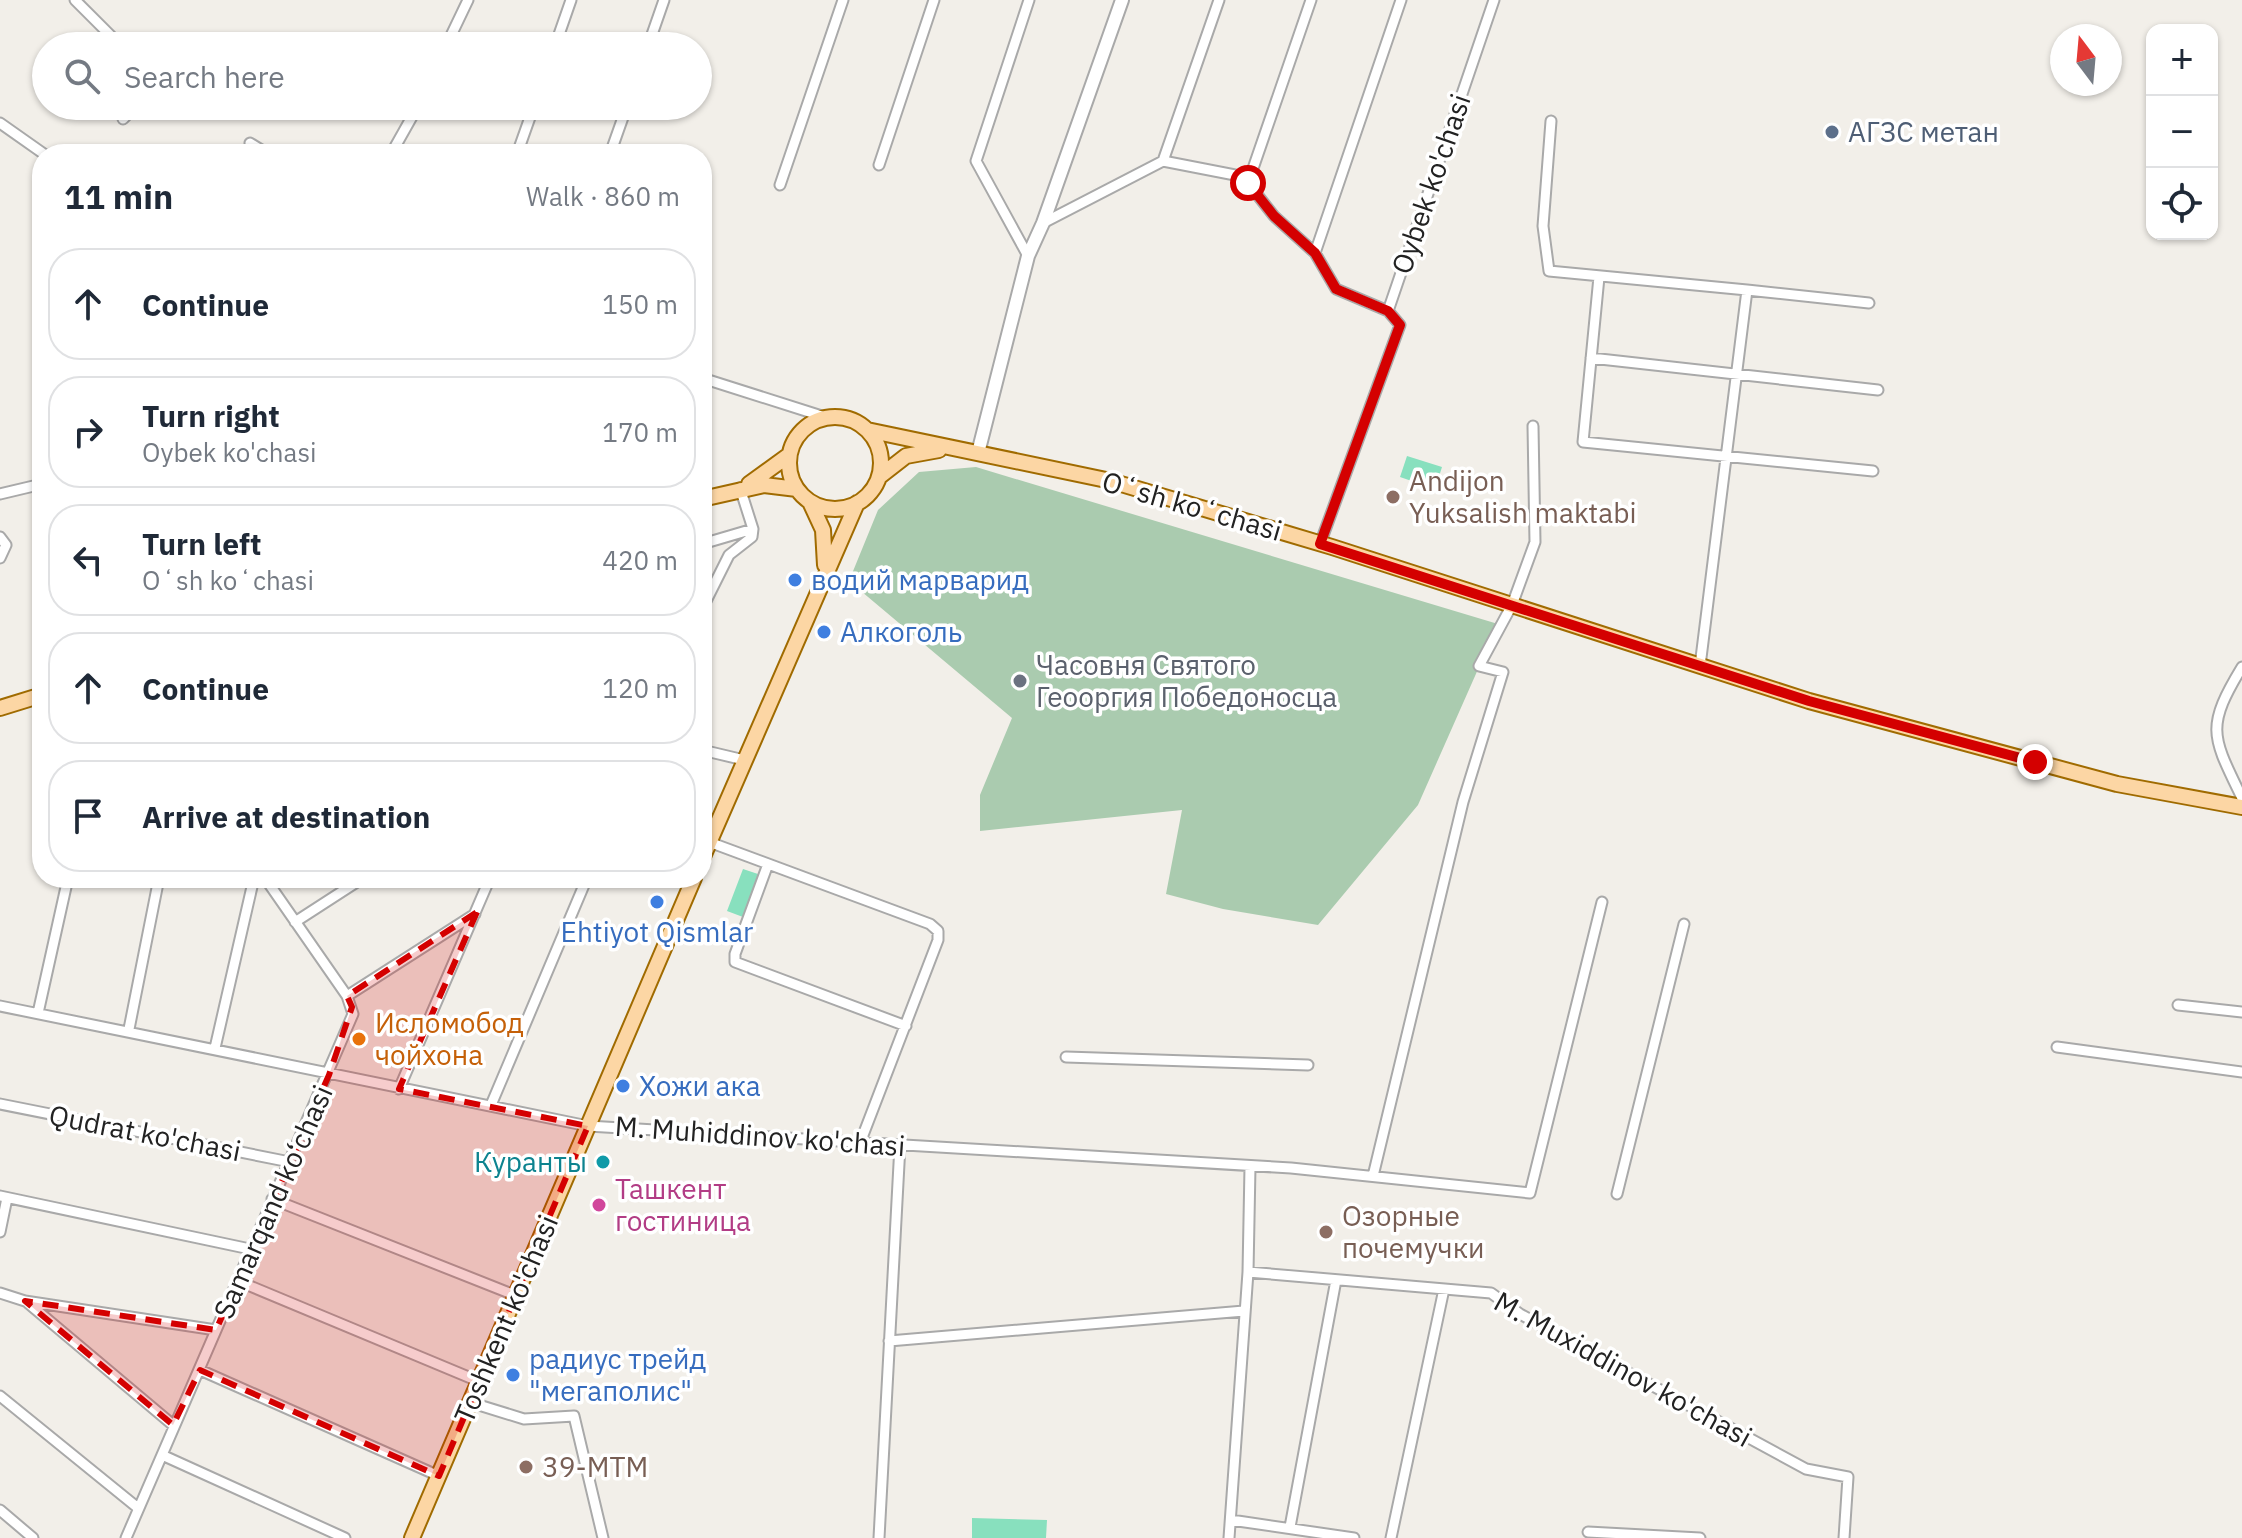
<!DOCTYPE html>
<html lang="en">
<head>
<meta charset="utf-8">
<style>
  body { margin:0; font-family:"IBM Plex Sans",sans-serif; background:#f2f2f3; color:#1f2937 }
  .controls { position:absolute; right:24px; top:24px; display:grid; overflow:hidden; border-radius:16px; box-shadow:0 2px 6px #0004 }
  .controls button { width:72px; height:72px; display:grid; place-items:center; padding:0; border:0; border-bottom:2px solid #e0e1e3; background:#fff; color:#1f2937; font:40px sans-serif }
  .compass { position:absolute; left:2050px; top:24px; width:72px; height:72px; border-radius:50%; background:#fff; box-shadow:0 2px 6px #0004; rotate:344deg }
  .stop { position:absolute; width:24px; height:24px; margin:-18px; border:6px solid #d40000; border-radius:50%; background:#fff }
  .stop.end { background:#d40000; border-color:#fff; box-shadow:0 2px 8px #0008 }
  .list { margin:0; padding:0; list-style:none }
  h2 { display:flex; justify-content:space-between; align-items:center; height:104px; margin:0; padding:0 32px; font-size:34px }
  h2 small { font-size:26px; font-weight:400; color:#747a83 }
  .list li { display:grid; grid-template-columns:52px 1fr auto; gap:24px; align-items:center; box-sizing:border-box; height:112px; margin:0 16px 16px; padding:0 16px; border:2px solid #e0e1e3; border-radius:32px }
  .list b { display:block; font-size:30px; white-space:nowrap }
  .list p { margin:0; font-size:26px; white-space:nowrap; color:#747a83 }
  .list em { font-size:26px; font-style:normal; color:#747a83 }
  .icon { flex:none; width:44px; height:44px; fill:none; stroke:currentColor; stroke-width:2; stroke-linecap:round; stroke-linejoin:round }
  .map { position:relative; flex:none; width:2242px; height:1538px; overflow:hidden }
  .search { position:absolute; background:#fff; box-shadow:0 2px 6px #0004; left:32px; top:32px; width:680px; height:88px; display:flex; align-items:center; gap:20px; box-sizing:border-box; padding:0 28px; border-radius:44px; color:#747a83; font-size:30px }
  .panel { position:absolute; background:#fff; box-shadow:0 2px 6px #0004; left:32px; top:144px; width:680px; height:744px; border-radius:32px }
  .map>svg:first-child { display:block }
</style>
</head>
<body>
<div class="map">
<svg width="2242" height="1538" viewBox="0 0 2242 1538">
  <rect width="100%" height="100%" fill="#f2efe9"/>
  <path fill="#aacbaf" d="M976,467L1498,624L1418,805L1318,925L1223,909L1166,894L1182,810L980,831V795L1012,718L849,581L878,510L919,472Z"/>
  <path fill="#88e0be" d="M1407,456L1442,467L1435,489L1400,477Z
    M743,869L758,874L743,917L727,911Z
    M972,1518L1047,1520L1046,1538H972Z"/>
  <g fill="none" stroke-linecap="round" stroke-linejoin="round">
    <g stroke="#a9a9a9" stroke-width="13">
      <path id="minor" d="M75,0L121,46
        M446,46L468,0
        M555,46L571,0
        M648,46L664,0
        M123,119L136,106
        M1551,121L1543,226L1549,271L1747,290L1700,666
        M0,123L44,154
        M250,143L268,154
        M391,154L418,106
        M517,154L534,106
        M610,154L627,106
        M1163,161L1219,0
        M879,165L934,0
        M1248,183L1311,0
        M780,185L843,0
        M1043,223L1163,161L1235,175L1248,183L1274,216L1315,253L1336,289L1388,311
        M1315,253L1401,0
        M1028,256L976,161L1029,0
        M1599,277L1583,442L1873,471
        M1747,290L1869,303
        M1591,358L1878,390
        M702,378L828,418
        M0,494L42,484
        M0,537L6,545L0,558
        M702,544L753,529
        M1320,544L1400,325L1388,311L1494,0
        M702,609L729,555L752,537L753,529L740,488
        M2242,667C2205,728 2212,736 2242,798
        M702,750L744,760
        M709,842L930,924L938,931V940L860,1143
        M768,864L735,954V962L906,1026
        M295,922L363,878
        M347,996L475,914
        M2178,1005L2242,1012
        M0,1006L588,1126L1291,1168L1530,1193L1602,902
        M38,1013L68,878
        M129,1029L159,878
        M2057,1047L2242,1072
        M215,1048L254,878
        M1066,1057L1308,1065
        M399,1089L490,878
        M0,1104L290,1162
        M491,1105L587,878
        M1373,1176L1463,802L1503,672L1479,666L1512,605L1535,542L1533,426
        M1617,1194L1684,924
        M0,1196L250,1249
        M272,1199L517,1296
        M0,1232L7,1198
        M1248,1272L1491,1293L1520,1314L1806,1469L1848,1477L1844,1538
        M238,1281L478,1381
        M0,1293L25,1301L216,1330
        M28,1303L173,1425
        M889,1341L1244,1311
        M200,1370L439,1476
        M0,1396L138,1508
        M469,1402L524,1419L574,1416L603,1538
        M162,1455L345,1538
        M0,1510L33,1538
        M1231,1520L1354,1538
        M1290,1527L1336,1280
        M1588,1532L1700,1538
        M126,1538L353,1014L347,996L265,878
        M879,1538L900,1145
        M1229,1538L1248,1272L1250,1167
        M1391,1538L1444,1289"/>
    </g>
    <g stroke="#a9a9a9" stroke-width="16">
      <path id="tertiary" d="M978,453L1028,256L1043,223L1122,0"/>
    </g>
    <g stroke="#a06b00" stroke-width="18">
      <path id="primary" d="M789 463a46 46 0 1 1 92 0a46 46 0 1 1-92 0Z
        M867,430L1111,481L1332,547L1809,701L2117,784L2242,807
        M879,477L906,456L939,450
        M749,484L789,455
        M702,499L764,485L797,489
        M810,502L823,530L825,565
        M0,708L42,695
        M702,859L857,503
        M412,1538L694,878"/>
    </g>
    <use href="#minor" stroke="#fff" stroke-width="9"/>
    <use href="#tertiary" stroke="#fff" stroke-width="12"/>
    <use href="#primary" stroke="#fcd6a4" stroke-width="14"/>
  </g>
  <g fill="none" stroke-linecap="round" stroke-linejoin="round">
    <path stroke="#d40000" stroke-width="10" d="M1248,183L1274,216L1315,253L1336,289L1388,311L1400,325L1320,544L1809,701L2035,762"/>
  </g>
  <path fill="#d40000" fill-opacity="0.2" stroke="#d40000" stroke-width="6" stroke-dasharray="16 10" stroke-linejoin="round" d="M477,912L399,1089L588,1126L439,1476L200,1370L173,1425L25,1301L216,1330L329,1075L352,1007L347,996Z"/>
  <circle fill="#5c6f8a" stroke="#fff" stroke-width="3" cx="1832" cy="132" r="8"/>
  <g fill="#8d6e63" stroke="#fff" stroke-width="3">
    <circle cx="1393" cy="497" r="8"/>
    <circle cx="1326" cy="1232" r="8"/>
    <circle cx="526" cy="1467" r="8"/>
  </g>
  <g fill="#3f7fe0" stroke="#fff" stroke-width="3">
    <circle cx="795" cy="580" r="8"/>
    <circle cx="824" cy="632" r="8"/>
    <circle cx="657" cy="902" r="8"/>
    <circle cx="623" cy="1086" r="8"/>
    <circle cx="513" cy="1375" r="8"/>
  </g>
  <circle fill="#6b7280" stroke="#fff" stroke-width="3" cx="1020" cy="681" r="8"/>
  <circle fill="#e8710a" stroke="#fff" stroke-width="3" cx="359" cy="1039" r="8"/>
  <circle fill="#0f9aa8" stroke="#fff" stroke-width="3" cx="603" cy="1162" r="8"/>
  <circle fill="#d1479c" stroke="#fff" stroke-width="3" cx="599" cy="1205" r="8"/>
  <g text-anchor="middle" stroke-width="7" stroke-linejoin="round" paint-order="stroke">
    <g font-size="28" fill="#4e5e75" stroke="#fff" text-anchor="start">
      <text x="1848" y="142">АГЗС метан</text>
    </g>
    <g font-size="28" fill="#222" stroke="#fff">
      <text transform="translate(1431 184) rotate(-71)" y="10">Oybek ko'chasi</text>
      <text transform="translate(1192 506) rotate(16)" y="10">Oʻsh koʻchasi</text>
      <text transform="translate(145 1133) rotate(11)" y="10">Qudrat ko'chasi</text>
      <text transform="translate(760 1136) rotate(4)" y="10">M. Muhiddinov ko'chasi</text>
      <text transform="translate(273 1202) rotate(-66)" y="10">Samarqand ko‘chasi</text>
      <text transform="translate(506 1319) rotate(-67)" y="10">Toshkent ko'chasi</text>
      <text transform="translate(1623 1369) rotate(29)" y="10">M. Muxiddinov ko'chasi</text>
    </g>
    <g font-size="28" fill="#785e54" stroke="#fff" text-anchor="start">
      <text x="1409" y="491">Andijon<tspan x="1409" dy="32">Yuksalish maktabi</tspan></text>
      <text x="1342" y="1226">Озорные<tspan x="1342" dy="32">почемучки</tspan></text>
      <text x="542" y="1477">39-MTM</text>
    </g>
    <g font-size="28" fill="#366cbe" stroke="#fff" text-anchor="start">
      <text x="811" y="590">водий марварид</text>
      <text x="840" y="642">Алкоголь</text>
      <text x="657" y="942" text-anchor="middle">Ehtiyot Qismlar</text>
      <text x="639" y="1096">Хожи ака</text>
      <text x="529" y="1369">радиус трейд<tspan x="529" dy="32">"мегаполис"</tspan></text>
    </g>
    <g font-size="28" fill="#5b616d" stroke="#fff" text-anchor="start">
      <text x="1036" y="675">Часовня Святого<tspan x="1036" dy="32">Геооргия Победоносца</tspan></text>
    </g>
    <g font-size="28" fill="#c56008" stroke="#fff" text-anchor="start">
      <text x="375" y="1033">Исломобод<tspan x="375" dy="32">чойхона</tspan></text>
    </g>
    <g font-size="28" fill="#0d838f" stroke="#fff" text-anchor="end">
      <text x="587" y="1172">Куранты</text>
    </g>
    <g font-size="28" fill="#b23c85" stroke="#fff" text-anchor="start">
      <text x="615" y="1199">Ташкент<tspan x="615" dy="32">гостиница</tspan></text>
    </g>
  </g>
</svg>
<div class="controls">
<button>+</button>
<button>−</button>
<button><svg class="icon" aria-label="locate" viewBox="0 0 24 24"><circle cx="12" cy="12" r="6"/><path d="M12 2v4M12 18v4M2 12h4M18 12h4"/></svg></button>
</div>
<svg class="compass" viewBox="-18 -18 36 36"><path d="M0-13l5 13h-10z" fill="#e53935"/><path d="M0 13l5-13h-10z" fill="#747a83"/></svg>
<div class="stop" style="left:1248px;top:183px"></div>
<div class="stop end" style="left:2035px;top:762px"></div>
<div class="search"><svg class="icon" aria-label="search" viewBox="0 0 24 24"><circle cx="10" cy="10" r="6"/><path d="M15 15l6 6"/></svg>Search here</div>
<section class="panel">
<h2>11 min<small>Walk · 860 m</small></h2>
<ul class="list">
<li><svg class="icon" aria-label="ahead" viewBox="0 0 24 24"><path d="M12 20V5M6 11l6-6 6 6"/></svg><div><b>Continue</b></div><em>150 m</em></li>
<li><svg class="icon" aria-label="right" viewBox="0 0 24 24"><path d="M7 20v-9h11M14 6l5 5-5 5"/></svg><div><b>Turn right</b><p>Oybek ko'chasi</p></div><em>170 m</em></li>
<li><svg class="icon" aria-label="left" viewBox="0 0 24 24"><path d="M17 20v-9H6M10 6l-5 5 5 5"/></svg><div><b>Turn left</b><p>Oʻsh koʻchasi</p></div><em>420 m</em></li>
<li><svg class="icon" aria-label="ahead" viewBox="0 0 24 24"><path d="M12 20V5M6 11l6-6 6 6"/></svg><div><b>Continue</b></div><em>120 m</em></li>
<li><svg class="icon" aria-label="arrive" viewBox="0 0 24 24"><path d="M6 21V4h12l-3 4 3 4H6"/></svg><div><b>Arrive at destination</b></div></li>
</ul>
</section>
</div>
</body>
</html>
